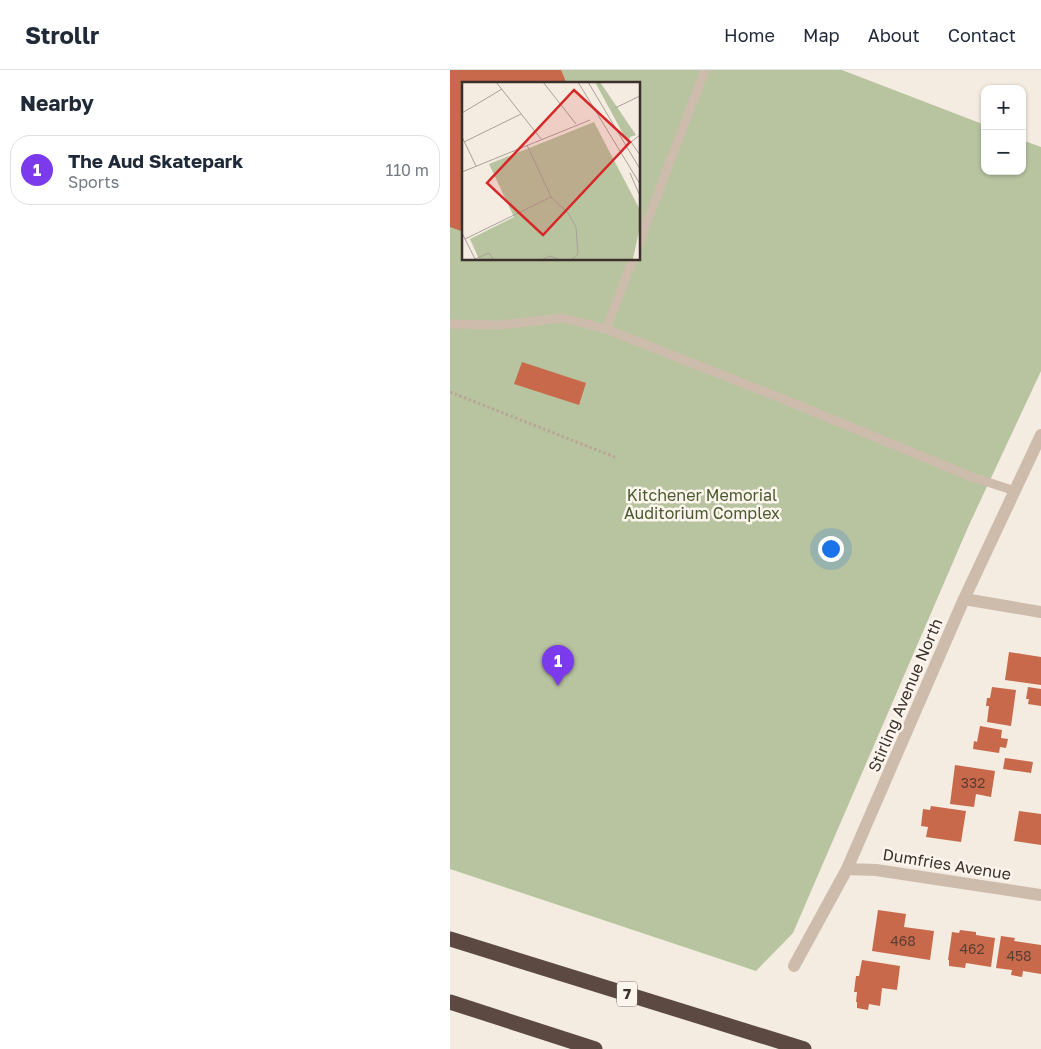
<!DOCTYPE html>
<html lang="en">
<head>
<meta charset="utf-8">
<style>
  body { margin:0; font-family:"Golos Text",sans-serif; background:#f2f2f3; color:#1f2937 }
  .controls { position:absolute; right:15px; top:15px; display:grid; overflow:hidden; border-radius:10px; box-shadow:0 1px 4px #0004 }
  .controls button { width:45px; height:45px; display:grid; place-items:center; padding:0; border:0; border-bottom:1px solid #e0e1e3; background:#fff; color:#1f2937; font:25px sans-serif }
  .you { position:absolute; left:380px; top:478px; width:18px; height:18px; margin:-12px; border:4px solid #fff; border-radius:50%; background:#1a73e8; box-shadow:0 0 0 8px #1a73e833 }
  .badge { display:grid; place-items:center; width:32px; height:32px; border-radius:50%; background:#7c3aed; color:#fff; font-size:16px; font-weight:700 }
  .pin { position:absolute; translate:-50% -41px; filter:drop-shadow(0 1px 2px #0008) }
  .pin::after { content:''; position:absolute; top:26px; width:18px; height:15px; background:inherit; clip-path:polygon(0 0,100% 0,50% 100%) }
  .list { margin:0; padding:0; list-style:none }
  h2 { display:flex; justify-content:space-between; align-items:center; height:65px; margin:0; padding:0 20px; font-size:21px }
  h2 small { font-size:16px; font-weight:400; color:#747a83 }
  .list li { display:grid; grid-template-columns:32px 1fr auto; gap:15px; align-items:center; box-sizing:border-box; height:70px; margin:0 10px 10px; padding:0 10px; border:1px solid #e0e1e3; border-radius:20px }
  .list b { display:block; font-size:19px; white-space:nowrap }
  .list p { margin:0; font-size:16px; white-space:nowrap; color:#747a83 }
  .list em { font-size:16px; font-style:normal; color:#747a83 }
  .map { position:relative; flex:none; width:591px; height:979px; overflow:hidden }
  header { display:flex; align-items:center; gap:30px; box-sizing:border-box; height:70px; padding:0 25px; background:#fff; border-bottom:1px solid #e0e1e3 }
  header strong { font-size:24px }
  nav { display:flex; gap:28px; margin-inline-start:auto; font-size:18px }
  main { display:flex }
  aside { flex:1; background:#fff }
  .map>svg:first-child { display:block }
</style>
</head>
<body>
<header>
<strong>Strollr</strong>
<nav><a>Home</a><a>Map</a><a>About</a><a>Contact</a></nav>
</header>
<main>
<aside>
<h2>Nearby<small></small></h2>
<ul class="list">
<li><span class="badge">1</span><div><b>The Aud Skatepark</b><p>Sports</p></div><em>110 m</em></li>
</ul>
</aside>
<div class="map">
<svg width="591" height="979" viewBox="0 0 591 979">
  <rect width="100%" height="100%" fill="#f4ebe1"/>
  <path fill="#b8c4a0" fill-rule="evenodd" d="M0,0H392L535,55V101H572V70L591,77V301L519,455L343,863L306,901L0,799ZM14,14H189V189H14Z"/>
  <path fill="#c8694b" d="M0,0H111L117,14H14V162L0,157Z
    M72,292L136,313L129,335L64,314Z
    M559,582L591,587V615L555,610Z
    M542,617L566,620L561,656L537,652L539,636H536L537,628H540Z
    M578,617L591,619V636L578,634L579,629H576Z
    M530,656L552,660L551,668L558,669L556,678L550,677L549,683L523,679L524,671L527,672Z
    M555,688L583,692L581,703L553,699Z
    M505,695L545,701L541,727L526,724L524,737L500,734Z
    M481,736L516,741L511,772L476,767L478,757L471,756L473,739L480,740Z
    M569,741L591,744V775L564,771Z
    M428,840L456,844L454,857L484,861L480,890L422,881Z
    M510,860L526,862V865L545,868L541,897L516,893L515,898L499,896V890H498L502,862L509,863Z
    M551,866L565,868L564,871L591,875V904L573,901L572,907L561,905L562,900L546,898Z
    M412,890L450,896L447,920L432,918L430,936L419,934L418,940L407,938V932H406L407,922H404L406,906H409Z"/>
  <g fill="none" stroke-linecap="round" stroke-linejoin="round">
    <path stroke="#b9a596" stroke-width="3" stroke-dasharray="2.5 2.5" stroke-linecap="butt" d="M143,14L145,11
      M0,322L167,388"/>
    <path stroke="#cdbbac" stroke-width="9" d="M189,173L255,0
      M0,254L50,255L113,248L156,259L333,329L522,407L565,421
      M156,259L183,189"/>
    <path stroke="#cdbbac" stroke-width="12" d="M514,529L591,542
      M397,799L426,800L591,825
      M344,896L397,799L514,529L591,365"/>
    <path stroke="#5c4a42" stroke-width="15" d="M0,869L354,979
      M0,932L145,979"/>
  </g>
  <g text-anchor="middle" stroke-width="5" stroke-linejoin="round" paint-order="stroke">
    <g font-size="14" fill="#5e3e33">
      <text x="523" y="718">332</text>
      <text x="453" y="876">468</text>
      <text x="522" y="884">462</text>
      <text x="569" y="891">458</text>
    </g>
    <rect fill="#fbf5ee" stroke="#756b66" stroke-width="1" x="167" y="911.5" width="20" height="25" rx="4"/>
    <g font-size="15" font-weight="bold" fill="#3b302b">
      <text x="177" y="929">7</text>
    </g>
    <g font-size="16" fill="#4a5a2e" stroke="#fbf5ee">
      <text x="252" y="431">Kitchener Memorial<tspan x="252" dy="18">Auditorium Complex</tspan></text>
    </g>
    <g font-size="16" fill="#3b302b" stroke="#fbf5ee">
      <text transform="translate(455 625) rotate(-67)" y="6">Stirling Avenue North</text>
      <text transform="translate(497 794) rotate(9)" y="6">Dumfries Avenue</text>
    </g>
  </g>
  <g transform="translate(12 12)">
    <rect width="178" height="178" fill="#f4ebe1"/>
    <path d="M133,0H138L174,53L168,55L166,61ZM132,40L177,126V149L171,177H17L8,157L52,135L27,82Z" fill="#b8c4a0"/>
    <path fill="none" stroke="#aaa098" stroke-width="1" d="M34,0L79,57M81,0L114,42M116,0L178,102M126,0L178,87M153,26L178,14M0,31L40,7M178,53L169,60L178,73M0,55L14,84M2,60L59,32M65,63L89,115L106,131L114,145L116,172L110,177M0,90L128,38M168,91L178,114M0,151L13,177M3,157L89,115M13,177L27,171L31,177M81,177L88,174L96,177"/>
    <path fill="#d62828" fill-opacity="0.15" stroke="#d62828" stroke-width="2.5" d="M112,8L168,60L81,153L25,101Z"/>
    <rect width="178" height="178" fill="none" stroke="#3b302b" stroke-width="2.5"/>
  </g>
</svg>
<div class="controls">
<button>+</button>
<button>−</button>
</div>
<div class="you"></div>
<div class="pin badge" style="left:108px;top:616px">1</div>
</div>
</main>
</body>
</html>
